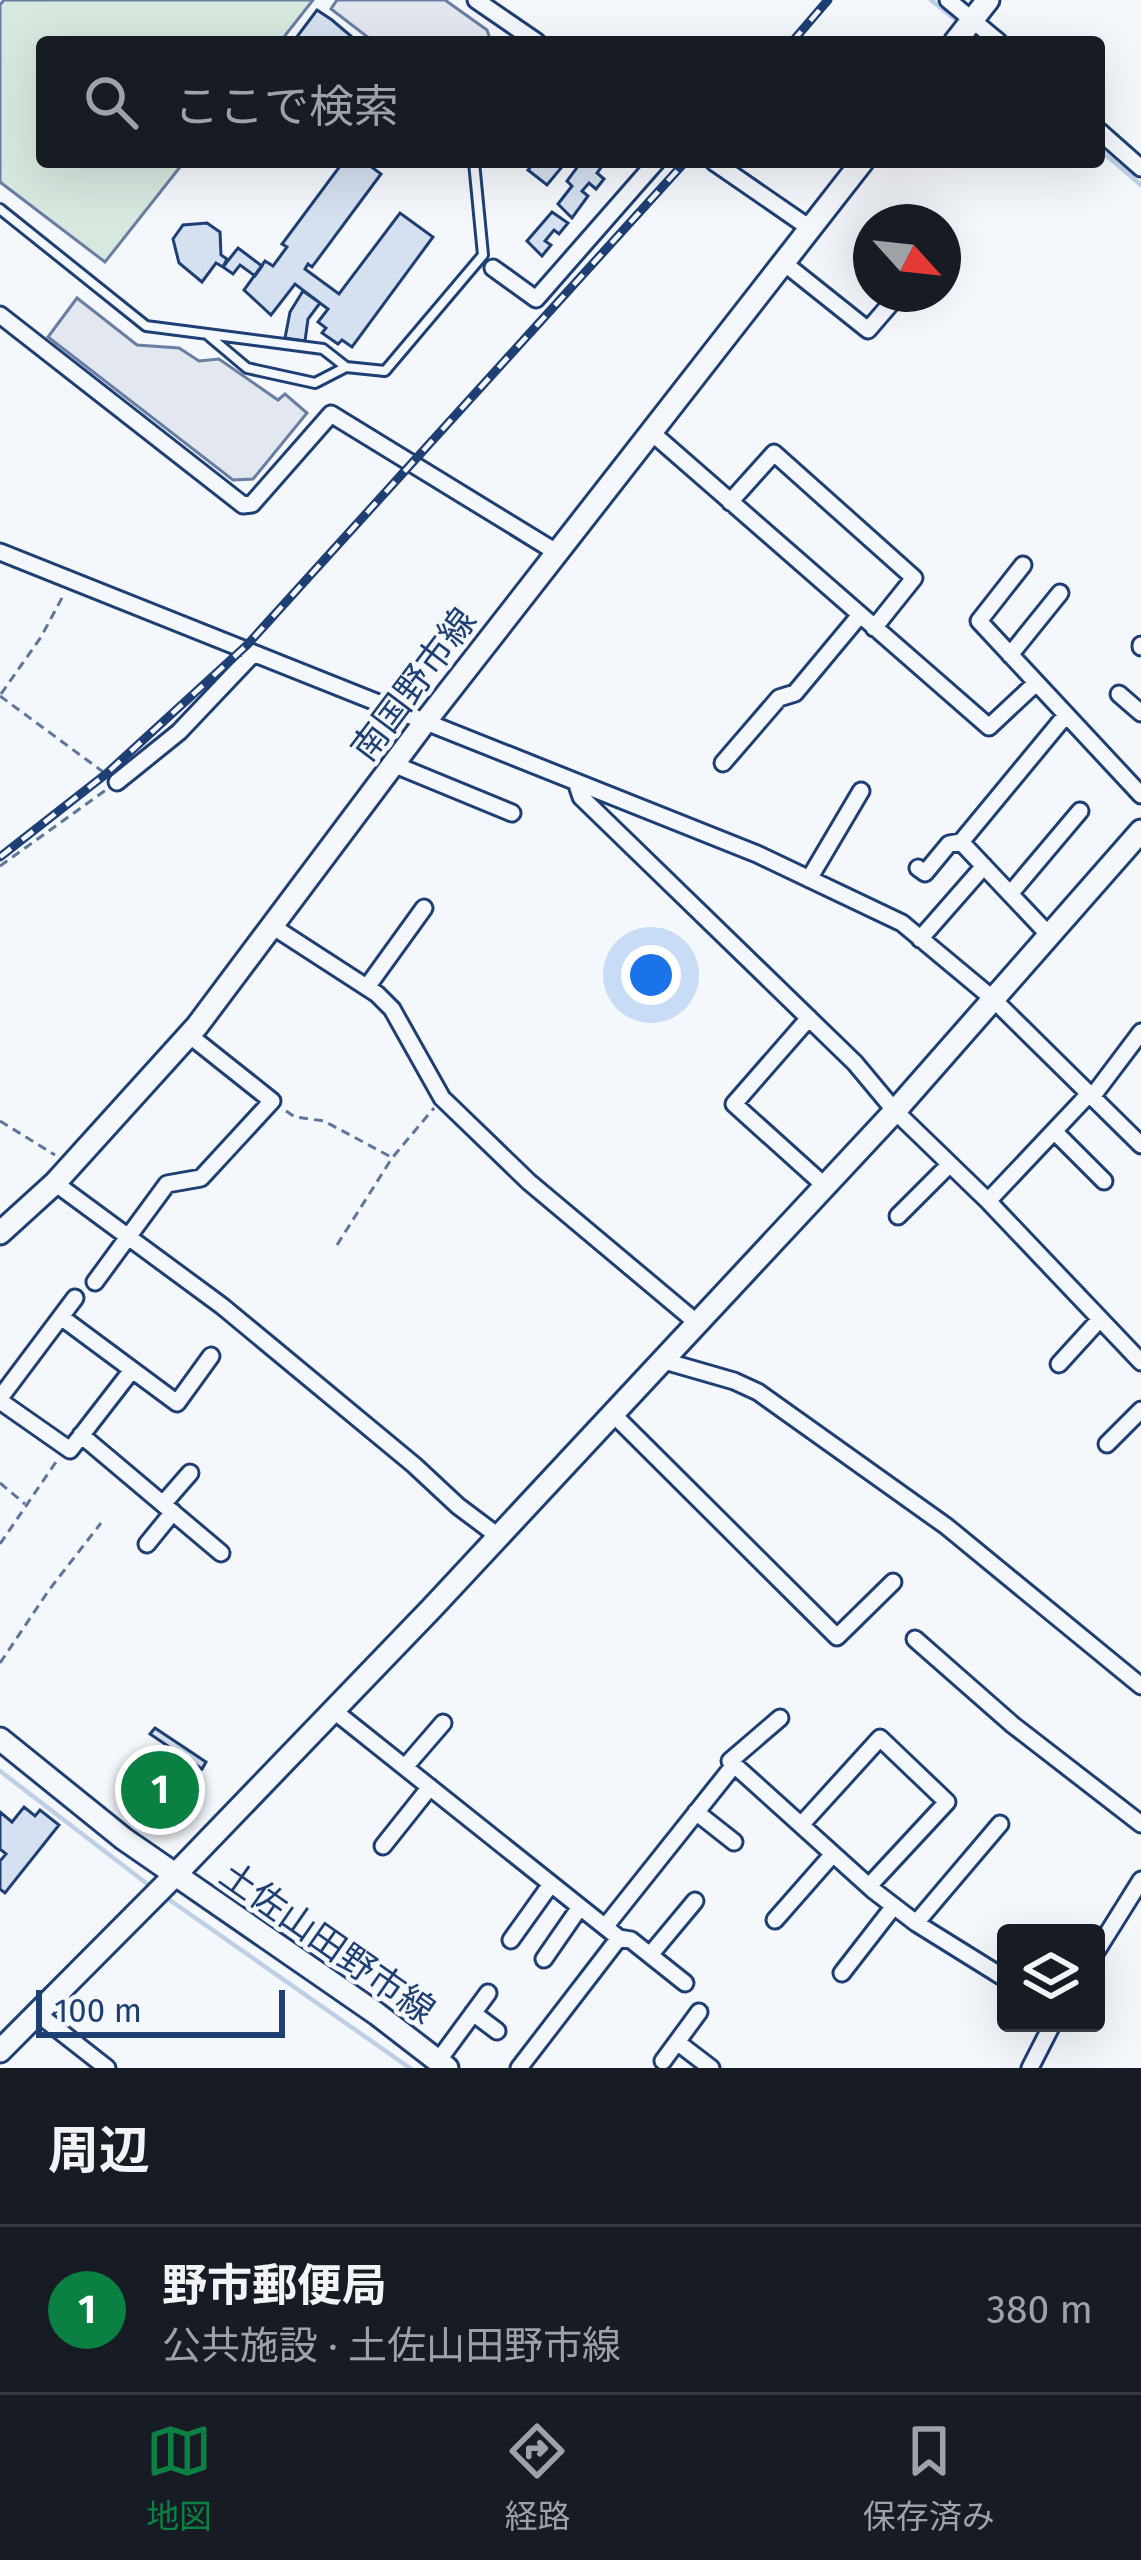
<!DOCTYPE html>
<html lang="ja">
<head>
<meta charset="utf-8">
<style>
  body { margin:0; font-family:"Fira Sans","Noto Sans JP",sans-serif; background:#242831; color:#f1f3f6 }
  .controls { position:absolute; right:36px; bottom:36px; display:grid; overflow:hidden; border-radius:12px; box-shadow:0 12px 48px #0002 }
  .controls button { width:108px; height:108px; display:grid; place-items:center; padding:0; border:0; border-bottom:3px solid #363941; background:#171b24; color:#f1f3f6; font:60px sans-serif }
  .compass { position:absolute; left:853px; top:204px; width:108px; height:108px; border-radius:50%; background:#171b24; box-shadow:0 12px 48px #0002; rotate:117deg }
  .scale { position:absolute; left:36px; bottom:30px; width:249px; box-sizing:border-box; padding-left:12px; border:6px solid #1d3f73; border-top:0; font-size:33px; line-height:42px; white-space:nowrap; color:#1d3f73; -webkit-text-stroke:9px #f4f7fb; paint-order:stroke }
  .you { position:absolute; left:651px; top:975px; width:42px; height:42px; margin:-30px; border:9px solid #fff; border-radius:50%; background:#1a73e8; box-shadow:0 0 0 18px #1a73e833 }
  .badge { display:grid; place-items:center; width:78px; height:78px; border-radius:50%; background:#0b8043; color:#fff; font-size:39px; font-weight:700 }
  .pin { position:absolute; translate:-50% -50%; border:6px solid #fff; box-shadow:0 3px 12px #0006 }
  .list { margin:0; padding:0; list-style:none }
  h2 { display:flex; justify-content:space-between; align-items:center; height:156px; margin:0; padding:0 48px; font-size:51px }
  h2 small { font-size:39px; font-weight:400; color:#9ea1a6 }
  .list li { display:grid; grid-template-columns:78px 1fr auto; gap:36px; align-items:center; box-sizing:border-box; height:168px; padding:0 48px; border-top:3px solid #363941 }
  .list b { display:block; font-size:45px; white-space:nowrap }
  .list p { margin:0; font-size:39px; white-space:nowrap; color:#9ea1a6 }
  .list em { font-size:39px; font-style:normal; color:#9ea1a6 }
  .icon { flex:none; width:66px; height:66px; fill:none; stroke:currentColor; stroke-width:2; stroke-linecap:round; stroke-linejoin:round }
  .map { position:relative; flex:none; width:1141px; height:2068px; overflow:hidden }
  .search { position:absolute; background:#171b24; box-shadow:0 12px 48px #0002; left:36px; right:36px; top:36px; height:132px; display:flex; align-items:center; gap:30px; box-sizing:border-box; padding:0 42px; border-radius:12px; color:#9ea1a6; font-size:45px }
  .sheet { height:324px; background:#171b24 }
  nav { display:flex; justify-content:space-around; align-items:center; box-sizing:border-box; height:168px; border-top:3px solid #363941; background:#171b24; font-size:33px; color:#9ea1a6 }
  nav a { display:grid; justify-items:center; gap:6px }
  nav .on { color:#0b8043 }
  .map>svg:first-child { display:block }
</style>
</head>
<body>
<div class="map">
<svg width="1141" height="2068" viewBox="0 0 1141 2068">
  <rect width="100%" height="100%" fill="#f4f7fb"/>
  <path fill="#d7e8df" stroke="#687fa3" stroke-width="3" d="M4,0H313L280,42H42V162H184L105,262L0,182V5Z"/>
  <path fill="#e3e8f0" stroke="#687fa3" stroke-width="3" d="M337,0H445L487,30L491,42H374L331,9Z
    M77,298L137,345L179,348L199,361L219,359L278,400L285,394L307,413L253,479L233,480L48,337Z"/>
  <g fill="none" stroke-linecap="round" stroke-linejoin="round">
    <path stroke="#bed0e5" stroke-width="4.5" d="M931,0L960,23
      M1099,149L1141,185
      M0,1771L150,1886
      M164,1896L410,2068"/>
  </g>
  <path fill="#d5e0f0" stroke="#1d3f73" stroke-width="3" d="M317,10L332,20L358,42H293Z
    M343,162H365L381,174L312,267L308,264L305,269L339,294L400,213L433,237L352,347L342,340L338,344L322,333L326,328L318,322L328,309L295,284L271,315L244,290L265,261L273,266L287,247L282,244Z
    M535,162H566L547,185L528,170Z
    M581,162H605L597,173L604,179L596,189L589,183L582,191L588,196L572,218L558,204L572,186L567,181Z
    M552,212L568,223L559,234L554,230L545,241L551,245L542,256L527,241Z
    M207,223L220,232L221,255L227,259L223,267L216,263L202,282L179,263L173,239L183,225Z
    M238,248L262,266L255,276L240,265L233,274L223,267Z
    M303,291L320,303L308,319L305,341L285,338L290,312Z
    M155,1728L206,1762L202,1769L150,1734Z
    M157,1755L170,1765L174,1758L196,1773L159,1829L137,1814L145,1802L139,1797L142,1792L135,1788Z
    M24,1807L35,1816L40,1810L59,1825L5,1893L0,1889V1861L6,1854L0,1849V1812L12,1822Z"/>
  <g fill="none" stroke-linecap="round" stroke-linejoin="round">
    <g stroke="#1d3f73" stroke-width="14">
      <path id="lane" d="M0,209L146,326L323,349L346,367L385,371L483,255L474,162
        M209,336L247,368L315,383L346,367"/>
    </g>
    <g stroke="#1d3f73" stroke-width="21">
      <path id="street" d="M476,0L537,42
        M948,0L999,42
        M1099,131L1141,168
        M714,162L811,229
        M784,263L868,330L899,294
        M493,268L536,299L656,162
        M0,315L243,505L252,504L331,414L556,552
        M651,432L989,727L1036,683
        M730,502L774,453L914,578L874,628
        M0,552L757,854L902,923L992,998L1141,1145
        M1023,565L979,621L1141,795
        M1141,645V647
        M1010,655L1060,593
        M1119,694L1141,713
        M723,763L779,698L795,693L860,615
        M393,764L512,813
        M117,782L179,732L253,654
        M576,782L581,797L855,1063L895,1111L988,1201L1141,1362
        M918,868L925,873L949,844L961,842
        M809,879L861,791
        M1010,894L1080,811
        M272,926L377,994L392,1009L442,1098L529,1182L696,1322
        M1049,935L961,842L1066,715
        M920,939L984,866
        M367,987L424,908
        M809,1018L734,1104L825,1186
        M1092,1097L1141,1032
        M1054,1131L1104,1181
        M55,1183L222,1306L414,1465L458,1506L498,1536
        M988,1201L1089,1094
        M898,1216L950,1164
        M95,1282L167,1184L201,1178L272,1101L189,1035
        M61,1317L177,1403L211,1356
        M661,1360L734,1381L758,1392L946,1526L1141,1686
        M1059,1364L1100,1319
        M0,1398L75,1298
        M0,1401L70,1450L132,1370
        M612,1413L837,1637L893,1582
        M81,1435L221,1553
        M1107,1444L1141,1410
        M163,1504L190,1473
        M147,1544L173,1512
        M915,1639L1013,1725L1141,1824
        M333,1710L619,1938L519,2068
        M780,1718L730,1761L873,1890L916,1923L1006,1979
        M405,1767L443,1723
        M696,1812L734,1842
        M801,1825L880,1738L947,1802L869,1886
        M383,1846L430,1787
        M775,1920L833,1854
        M916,1923L1000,1824
        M605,1927L734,1765
        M619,1938L631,1940L685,1983
        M511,1940L551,1884
        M1096,1952L1141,1880
        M650,1955L695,1901
        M544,1959L580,1907
        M842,1973L894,1906
        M473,2013L497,2031
        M38,2014L107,2068
        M677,2042L711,2068
        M438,2061L488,1993
        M663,2061L699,2012
        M1030,2068L1053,2023"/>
    </g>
    <g stroke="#1d3f73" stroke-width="27">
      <path id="secondary" d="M955,42L988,0
        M0,1233L55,1183L197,1026L425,722L862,162
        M0,1739L124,1839L377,2014L447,2068
        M0,2051L175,1875L432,1608L895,1111L1141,831"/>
    </g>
    <path stroke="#5e769c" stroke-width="3" stroke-dasharray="9 6" stroke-linecap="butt" d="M1,694L41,637L63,596
      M0,696L106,774
      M0,866L106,790
      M286,1111L295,1117L324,1121L391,1157
      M0,1121L55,1155
      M337,1245L392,1158L434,1108
      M0,1483L25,1504
      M0,1544L58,1459
      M0,1663L49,1590L101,1523"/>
    <use href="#lane" stroke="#f4f7fb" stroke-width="8"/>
    <use href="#street" stroke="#f4f7fb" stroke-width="15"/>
    <use href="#secondary" stroke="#f4f7fb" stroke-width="21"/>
    <g stroke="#1d3f73" stroke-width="9">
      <path id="rail" d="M792,42L828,0
        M0,857L106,774L247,645L685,162"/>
    </g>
    <use href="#rail" stroke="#f4f7fb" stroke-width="4.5" stroke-dasharray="14" stroke-linecap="butt"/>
  </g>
  <g text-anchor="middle" stroke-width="9" stroke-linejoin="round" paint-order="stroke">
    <g font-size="36" fill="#1d3f73" stroke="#f4f7fb">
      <text transform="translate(413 684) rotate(-53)" y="13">南国野市線</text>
      <text transform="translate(328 1942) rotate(35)" y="13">土佐山田野市線</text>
    </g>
  </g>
</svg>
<div class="controls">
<button><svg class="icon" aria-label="layers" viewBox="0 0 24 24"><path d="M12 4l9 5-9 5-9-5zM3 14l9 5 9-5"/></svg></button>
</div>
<svg class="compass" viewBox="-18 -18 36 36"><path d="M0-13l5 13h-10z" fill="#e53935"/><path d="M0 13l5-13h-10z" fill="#9ea1a6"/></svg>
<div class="scale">100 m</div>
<div class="you"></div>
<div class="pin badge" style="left:160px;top:1790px">1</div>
<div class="search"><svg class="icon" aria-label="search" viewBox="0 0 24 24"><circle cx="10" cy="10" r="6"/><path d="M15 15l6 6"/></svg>ここで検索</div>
</div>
<section class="sheet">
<h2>周辺<small></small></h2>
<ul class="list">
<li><span class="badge">1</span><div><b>野市郵便局</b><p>公共施設 · 土佐山田野市線</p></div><em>380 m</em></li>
</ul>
</section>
<nav>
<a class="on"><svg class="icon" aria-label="map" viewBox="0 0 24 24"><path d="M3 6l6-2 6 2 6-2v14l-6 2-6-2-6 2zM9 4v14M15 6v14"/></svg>地図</a>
<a><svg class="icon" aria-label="directions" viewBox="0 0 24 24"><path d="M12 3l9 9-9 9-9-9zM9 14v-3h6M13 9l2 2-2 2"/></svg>経路</a>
<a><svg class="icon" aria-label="saved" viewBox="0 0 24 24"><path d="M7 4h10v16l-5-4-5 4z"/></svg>保存済み</a>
</nav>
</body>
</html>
